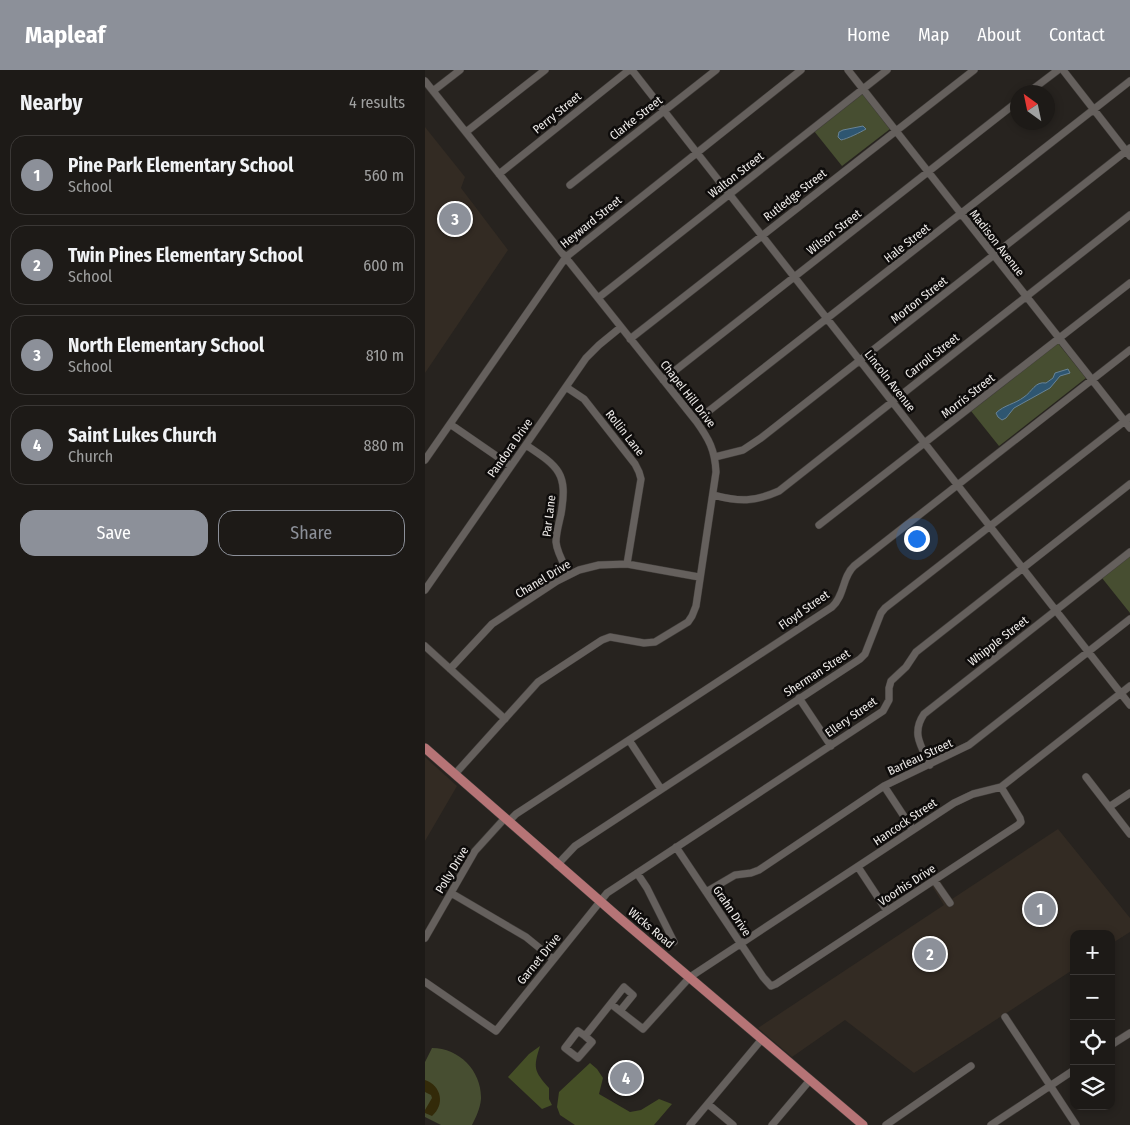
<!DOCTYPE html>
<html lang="en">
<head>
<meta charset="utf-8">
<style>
  body { margin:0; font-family:"Fira Sans Condensed",sans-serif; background:#252320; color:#f1f3f6 }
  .controls { position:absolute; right:15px; bottom:15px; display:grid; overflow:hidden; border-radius:10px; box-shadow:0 2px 8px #0003 }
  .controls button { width:45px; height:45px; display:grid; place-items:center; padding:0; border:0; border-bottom:1px solid #3b3836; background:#1d1a17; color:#f1f3f6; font:25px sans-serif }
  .compass { position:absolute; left:585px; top:15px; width:45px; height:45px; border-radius:50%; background:#1d1a17; box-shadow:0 2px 8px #0003; rotate:327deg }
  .you { position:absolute; left:491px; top:468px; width:18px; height:18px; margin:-12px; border:4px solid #fff; border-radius:50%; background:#1a73e8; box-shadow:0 0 0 8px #1a73e833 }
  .badge { display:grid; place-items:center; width:32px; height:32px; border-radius:50%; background:#8c9099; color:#fff; font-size:16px; font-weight:700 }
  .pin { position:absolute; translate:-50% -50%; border:2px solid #fff; box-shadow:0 1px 5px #0006 }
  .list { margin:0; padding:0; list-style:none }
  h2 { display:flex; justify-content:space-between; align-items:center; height:65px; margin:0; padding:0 20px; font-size:21px }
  h2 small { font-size:16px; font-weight:400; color:#a0a1a1 }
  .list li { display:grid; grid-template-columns:32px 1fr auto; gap:15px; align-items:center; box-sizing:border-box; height:80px; margin:0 10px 10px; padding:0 10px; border:1px solid #3b3836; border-radius:15px }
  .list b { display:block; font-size:19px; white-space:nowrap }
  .list p { margin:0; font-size:16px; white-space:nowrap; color:#a0a1a1 }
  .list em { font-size:16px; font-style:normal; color:#a0a1a1 }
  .actions { display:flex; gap:10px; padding:15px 20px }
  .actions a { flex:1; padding:11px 0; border:1px solid #8c9099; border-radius:15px; text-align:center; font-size:18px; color:#8c9099 }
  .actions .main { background:#8c9099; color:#fff }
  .icon { flex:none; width:28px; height:28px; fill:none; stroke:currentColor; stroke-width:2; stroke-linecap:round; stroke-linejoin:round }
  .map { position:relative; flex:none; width:705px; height:1055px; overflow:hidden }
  header { display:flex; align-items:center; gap:30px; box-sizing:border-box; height:70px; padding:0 25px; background:#8c9099; color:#fff }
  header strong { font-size:24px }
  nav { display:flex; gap:28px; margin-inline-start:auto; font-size:18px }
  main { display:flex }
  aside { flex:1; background:#1d1a17 }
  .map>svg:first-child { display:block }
</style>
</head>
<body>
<header>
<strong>Mapleaf</strong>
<nav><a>Home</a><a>Map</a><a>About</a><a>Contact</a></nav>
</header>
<main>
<aside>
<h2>Nearby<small>4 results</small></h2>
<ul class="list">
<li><span class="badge">1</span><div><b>Pine Park Elementary School</b><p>School</p></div><em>560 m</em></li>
<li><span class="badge">2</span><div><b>Twin Pines Elementary School</b><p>School</p></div><em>600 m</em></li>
<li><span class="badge">3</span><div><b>North Elementary School</b><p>School</p></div><em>810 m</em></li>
<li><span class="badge">4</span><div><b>Saint Lukes Church</b><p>Church</p></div><em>880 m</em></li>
</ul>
<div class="actions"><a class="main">Save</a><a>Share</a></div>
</aside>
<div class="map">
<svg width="705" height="1055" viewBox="0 0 705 1055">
  <rect width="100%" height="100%" fill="#27231f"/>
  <path fill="#332b23" d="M0,57L40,107L36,118L83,180L0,303Z
    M0,687L32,716L0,771Z
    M633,759L705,848V862L686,874V864H649V899L489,1003L420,950L367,987L333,958L519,835L507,816L515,811L527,829Z"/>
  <path fill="#474e31" d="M437,23L465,59L417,96L389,61Z
    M632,272L661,308L574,376L546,341Z
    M705,486V543L677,508Z
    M7,978C35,978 57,1002 56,1029C55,1039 51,1047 47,1055H16L0,1047V992Z"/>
  <path fill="#454f26" d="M115,976C108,998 109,1001 124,1018V1029L127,1035L117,1039L83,1007L104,984Z
    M165,993L172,999L178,1008L174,1024L205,1042L216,1040L234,1029L247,1034L229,1055H150L135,1045L132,1037L134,1022Z"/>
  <path fill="#332a09" d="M0,1010C17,1016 20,1035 7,1046L0,1043V1040L7,1028L6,1025L0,1022Z"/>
  <path fill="#2e5671" stroke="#688395" d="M438,56L441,59C436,62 422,69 416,70L413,67L414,62L418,60Z
    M643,299L645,303L635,306L625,318L589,338L581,348L577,350L573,347L571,343C579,335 590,334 599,327C607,322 610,311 621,313L628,308L630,303Z"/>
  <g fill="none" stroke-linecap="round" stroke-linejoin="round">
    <g stroke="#413d3a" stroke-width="8">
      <path id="minor" d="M207,0L705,635
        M423,0L705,358
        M638,0L705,86
        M0,11L271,351C284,369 290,380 291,402L271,536L267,546L263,552L230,572L219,573L185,567L177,570L113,612L30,704
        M8,21L35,0
        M604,22L633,0
        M41,62L120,0
        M74,104L204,0
        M145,115L291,0
        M173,228L462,0
        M205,269L549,0
        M238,310L592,32
        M141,317L159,329L210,394L214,402L216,409L202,494
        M271,351L705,11
        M25,354L86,396
        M101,375C134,397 143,403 136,444C134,453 131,463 131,472C132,483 139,494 144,504
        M290,387L318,380L336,368L705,78
        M0,390L141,187L376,0
        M288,425C315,432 329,432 354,421L705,145
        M394,455L705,213
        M0,520L161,288L174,275L196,257
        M0,576L80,649
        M25,599L67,554L132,511L154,500L174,495L202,494L274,507
        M374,628L406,676
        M204,670L236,719
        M505,695C496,676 486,663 499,644L705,482
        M661,707L705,764
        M459,716L488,760
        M684,737L705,723
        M84,751L91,744L407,537C420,525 417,507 429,496L705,280
        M251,777L338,907L346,916L351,914L593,755L596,752L595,748L576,717
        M132,795L150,776L435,589L440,584L456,543L460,538L705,347
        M433,797L462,841
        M212,803L222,818L249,872
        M509,810L525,833
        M281,822L310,805L326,803L334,800L459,716L544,675L705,549
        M26,823L101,867L128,889
        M0,868L50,781L80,748
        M0,912L71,961L182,823L458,641L464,630V618L466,611L481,597L491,582L705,414
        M186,934L218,959L265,907L529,733L548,724L576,717L705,616
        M580,947L651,1055
        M160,966L167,972L153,988L140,978L153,961L160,966L199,917L208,925L195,941
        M686,975L705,963
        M283,1034L308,1055
        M265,1055L337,969
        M347,1055L385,1010
        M461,1055L546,996
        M566,1055L649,1000"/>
    </g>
    <g stroke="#413d3a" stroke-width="10">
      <path id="major" d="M0,678L191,845L438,1055"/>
    </g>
    <use href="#minor" stroke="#65605d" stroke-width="7"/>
    <use href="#major" stroke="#b67476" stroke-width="9"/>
  </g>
  <g text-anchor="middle" stroke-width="5" stroke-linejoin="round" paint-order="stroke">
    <g font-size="12" fill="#efecea" stroke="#0e0c0b">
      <text transform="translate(132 43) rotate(-39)" y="4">Perry Street</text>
      <text transform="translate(211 48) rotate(-38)" y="4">Clarke Street</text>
      <text transform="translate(311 105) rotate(-38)" y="4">Walton Street</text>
      <text transform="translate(370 125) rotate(-38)" y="4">Rutledge Street</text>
      <text transform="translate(166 152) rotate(-39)" y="4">Heyward Street</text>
      <text transform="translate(409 162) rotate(-38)" y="4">Wilson Street</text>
      <text transform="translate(482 173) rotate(-38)" y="4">Hale Street</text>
      <text transform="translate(572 173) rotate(52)" y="4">Madison Avenue</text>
      <text transform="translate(494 230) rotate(-38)" y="4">Morton Street</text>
      <text transform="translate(507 286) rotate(-38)" y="4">Carroll Street</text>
      <text transform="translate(465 311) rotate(52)" y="4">Lincoln Avenue</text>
      <text transform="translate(263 324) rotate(52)" y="4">Chapel Hill Drive</text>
      <text transform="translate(543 326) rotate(-38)" y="4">Morris Street</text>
      <text transform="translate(200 363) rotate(52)" y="4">Rollin Lane</text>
      <text transform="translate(85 378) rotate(-55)" y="4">Pandora Drive</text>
      <text transform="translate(124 446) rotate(-83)" y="4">Par Lane</text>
      <text transform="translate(118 509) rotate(-31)" y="4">Chanel Drive</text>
      <text transform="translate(379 540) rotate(-35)" y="4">Floyd Street</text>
      <text transform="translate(573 571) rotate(-38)" y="4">Whipple Street</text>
      <text transform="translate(392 603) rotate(-33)" y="4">Sherman Street</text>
      <text transform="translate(426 647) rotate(-35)" y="4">Ellery Street</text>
      <text transform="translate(495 687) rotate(-25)" y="4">Barleau Street</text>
      <text transform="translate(480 752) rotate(-34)" y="4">Hancock Street</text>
      <text transform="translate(27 800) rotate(-59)" y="4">Polly Drive</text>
      <text transform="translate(482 815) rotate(-33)" y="4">Voorhis Drive</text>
      <text transform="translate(307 841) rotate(56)" y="4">Grahn Drive</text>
      <text transform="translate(226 858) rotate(40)" y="4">Wicks Road</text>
      <text transform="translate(114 889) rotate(-51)" y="4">Garnet Drive</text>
    </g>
  </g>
</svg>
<div class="controls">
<button>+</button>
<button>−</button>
<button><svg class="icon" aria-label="locate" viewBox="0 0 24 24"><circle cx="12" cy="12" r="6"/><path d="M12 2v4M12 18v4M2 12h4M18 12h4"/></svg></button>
<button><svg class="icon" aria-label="layers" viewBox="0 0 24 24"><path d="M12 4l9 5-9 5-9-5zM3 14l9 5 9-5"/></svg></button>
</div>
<svg class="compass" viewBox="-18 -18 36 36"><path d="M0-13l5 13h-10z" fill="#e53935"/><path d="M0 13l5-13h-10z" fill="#a0a1a1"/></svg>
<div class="you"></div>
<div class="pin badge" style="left:615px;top:839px">1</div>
<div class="pin badge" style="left:505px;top:884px">2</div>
<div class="pin badge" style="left:30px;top:149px">3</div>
<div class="pin badge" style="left:201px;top:1008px">4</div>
</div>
</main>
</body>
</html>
